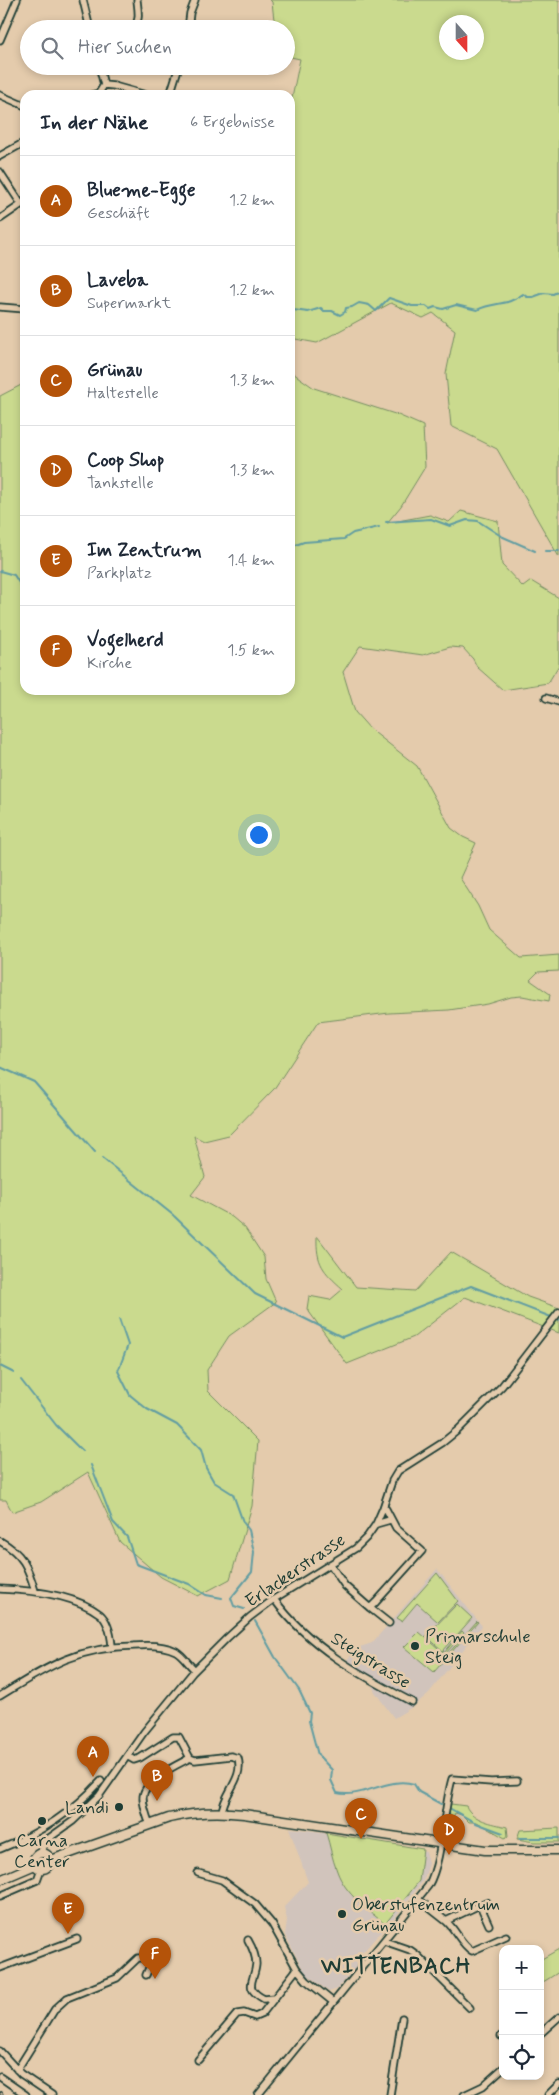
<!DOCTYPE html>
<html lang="de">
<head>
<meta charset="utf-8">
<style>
  body { margin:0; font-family:Mynerve,sans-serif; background:#f2f2f3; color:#1f2937 }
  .controls { position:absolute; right:15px; bottom:15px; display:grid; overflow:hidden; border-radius:10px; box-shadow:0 2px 8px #0003 }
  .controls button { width:45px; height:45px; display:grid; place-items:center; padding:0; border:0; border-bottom:1px solid #e0e1e3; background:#fff; color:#1f2937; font:25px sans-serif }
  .compass { position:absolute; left:439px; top:15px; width:45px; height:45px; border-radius:50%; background:#fff; box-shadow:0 2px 8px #0003; rotate:159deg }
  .you { position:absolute; left:258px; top:834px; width:18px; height:18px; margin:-12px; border:4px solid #fff; border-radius:50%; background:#1a73e8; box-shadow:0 0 0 8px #1a73e833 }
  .badge { display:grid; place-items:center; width:32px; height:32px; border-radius:50%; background:#b45309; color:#fff; font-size:16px; font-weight:700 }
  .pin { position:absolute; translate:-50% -41px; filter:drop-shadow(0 1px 2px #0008) }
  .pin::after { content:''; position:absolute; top:26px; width:18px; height:15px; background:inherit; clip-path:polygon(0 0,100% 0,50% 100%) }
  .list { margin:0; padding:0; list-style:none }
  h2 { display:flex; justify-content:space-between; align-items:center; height:65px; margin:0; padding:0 20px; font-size:21px }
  h2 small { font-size:16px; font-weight:400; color:#747a83 }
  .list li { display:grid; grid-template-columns:32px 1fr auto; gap:15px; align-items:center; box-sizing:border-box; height:90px; padding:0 20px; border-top:1px solid #e0e1e3 }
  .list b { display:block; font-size:19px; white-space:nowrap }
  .list p { margin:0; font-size:16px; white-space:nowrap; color:#747a83 }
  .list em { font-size:16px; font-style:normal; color:#747a83 }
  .icon { flex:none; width:28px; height:28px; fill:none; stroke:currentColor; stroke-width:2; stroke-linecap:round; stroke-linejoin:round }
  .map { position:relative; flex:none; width:559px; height:2095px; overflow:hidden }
  .search { position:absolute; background:#fff; box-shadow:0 2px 8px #0003; left:20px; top:20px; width:275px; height:55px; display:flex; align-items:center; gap:12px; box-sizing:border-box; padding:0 18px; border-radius:28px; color:#747a83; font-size:19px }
  .panel { position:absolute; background:#fff; box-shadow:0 2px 8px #0003; left:20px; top:90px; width:275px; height:605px; border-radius:15px }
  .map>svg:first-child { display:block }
</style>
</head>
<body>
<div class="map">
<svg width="559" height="2095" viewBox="0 0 559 2095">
  <rect width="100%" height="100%" fill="#e4cbac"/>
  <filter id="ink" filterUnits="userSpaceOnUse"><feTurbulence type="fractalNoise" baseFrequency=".02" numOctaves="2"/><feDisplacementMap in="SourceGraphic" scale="10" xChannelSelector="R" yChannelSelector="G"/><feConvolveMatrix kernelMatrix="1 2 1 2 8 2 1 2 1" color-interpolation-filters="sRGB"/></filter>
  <g filter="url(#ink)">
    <path fill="#d1c4bc" d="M437,1569L482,1626L429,1693L414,1706L394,1718L375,1692L367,1674L346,1661L357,1648L372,1643Z
      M289,1828L321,1832L331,1836L426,1852L429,1864L423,1881L387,1928L377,1936L359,1957L357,1966L337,1989L329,1992L305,1973L285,1935L287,1920L284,1907L308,1882Z"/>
    <path fill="#cada8e" stroke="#748c61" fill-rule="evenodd" d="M270,0H559V557L497,449L451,426L446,374L455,330L433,313L423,318L391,303L317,343L290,338V108L300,59L286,56V29H275L272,2ZM446,22H476V52H446Z
      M290,371L314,388L398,415L423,426L425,467L401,506L387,523L430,515L449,522L461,511L498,521L502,565L523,587L531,581L559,598V665L548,683L503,690L477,667L473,659L463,648L450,647L423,655L360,646L343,672L355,712L370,729L417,766L451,828L463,837L476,843L460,878L478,906L489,930L521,958L559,955V971L538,972L530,980L550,994L549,1001L522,996L511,997L488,1004L449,1010L389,1013L318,1022L274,1089L229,1135L204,1141L194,1136L205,1177L191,1195L232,1217L245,1228L264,1257L266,1279L276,1302L229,1336L207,1370L208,1391L258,1441L252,1506L230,1579L198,1596L161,1577L120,1542L88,1472L41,1502L12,1512L6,1500H0V396L25,383V690H290Z
      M317,1236L356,1287L415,1291L451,1252L528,1297L559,1308V1333L465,1297L414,1337L347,1364L307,1309L309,1296L330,1300L343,1289C323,1271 316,1264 317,1236Z
      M437,1573L458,1601L438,1622L417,1603L402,1621L397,1618Z
      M457,1604L472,1618L443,1651L426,1636Z
      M477,1621L478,1622L434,1672L404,1647L419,1632L444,1653L462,1631L464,1633L445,1654L447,1655Z
      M451,1804L466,1806C473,1821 492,1823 507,1827L508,1836L505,1838L477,1822H469L462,1815L455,1813L453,1817L448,1814Z
      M559,1828V1842H534L517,1839L520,1830Z
      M326,1833L423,1849L419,1881L385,1924C368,1910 345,1894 337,1871C332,1859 330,1845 326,1833Z
      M559,1949V1972L540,1984V1960Z"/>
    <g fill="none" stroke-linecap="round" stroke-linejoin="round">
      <path stroke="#629da2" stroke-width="2" d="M290,307L293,310L308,312L321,308L324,311H332L340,315L345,312L346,308L352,307L359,303L369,305L376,311L389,298L412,306H426L430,309L435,307L443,309L456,305L477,310C495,301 506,307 523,294L527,297H533L544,293L553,294L559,291
        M386,522L431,519L450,526L467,520L478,521L501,536L535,551
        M290,547L304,542L344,539L353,533L379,527
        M545,551H559
        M0,571L14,575L21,586L25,587
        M0,1067L34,1082L95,1152
        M102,1158L173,1215
        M174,1216L255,1294L342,1337L471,1286L551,1317
        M119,1319L128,1345L118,1371L130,1395L147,1409L177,1425L201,1450L206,1468L214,1482L233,1494L243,1522L249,1530L254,1552L252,1572L231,1598L234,1606L244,1609
        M558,1319L559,1320
        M0,1366L14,1373
        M21,1380L56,1425L82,1451
        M91,1465L113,1522L127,1537L136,1564L189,1584L206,1595L222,1598
        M255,1621L275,1657L299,1690L310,1713L309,1721L318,1755L332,1770L331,1780L337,1793C363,1799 388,1776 414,1784L419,1792L441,1804
        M451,1809L476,1823L503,1833
        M519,1838H559"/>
      <g stroke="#1f3d34" stroke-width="9">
        <path id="street" d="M83,0L90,29
          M132,29C141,21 138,11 137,0
          M188,29L190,13L195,0
          M0,40L17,0
          M104,85L114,86L146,95
          M99,93L104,85L99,66
          M0,95L25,106
          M91,95L99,93
          M170,95L179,66
          M0,156L25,142
          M0,172L21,204
          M0,219L25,202
          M0,307L25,309
          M546,698L559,702
          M376,1524L390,1520
          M0,1541C23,1554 28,1567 35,1591
          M330,1564L345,1586L370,1608L376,1602L422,1551L396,1528L386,1509L383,1508
          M0,1589C30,1590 75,1595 100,1614C109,1622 111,1635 112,1646
          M274,1599C309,1647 360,1675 412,1702
          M370,1608L389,1623
          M0,1696C47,1667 77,1647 134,1646C147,1645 164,1645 176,1651C184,1656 188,1664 195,1670
          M127,1756L134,1760L140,1758L173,1737H179L190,1758L195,1760L231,1756L238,1758C244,1779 224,1792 222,1812
          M150,1825C147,1817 143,1806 143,1798C143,1780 177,1765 190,1758
          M0,1849C39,1834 73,1812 101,1781
          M41,1852L45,1841L73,1821L99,1796L144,1732L193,1672L227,1638L250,1617L274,1599L356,1548L367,1537L376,1524L383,1508L392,1481L398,1471L442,1443L458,1430L502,1386L559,1312
          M198,1873L222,1880L255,1904L272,1924L297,1969L307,1981L333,2002
          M0,1896L37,1880L41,1869
          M418,1899L446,1921L486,1902
          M480,1905L489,1925
          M446,1921C456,1930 461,1944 472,1951L506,1936
          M248,1940C252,1947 256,1956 256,1964C255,1981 242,1987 264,1999L274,1998
          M384,1941L410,1950L417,1955L470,2008
          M0,1968L77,1939
          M540,2034L559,2017
          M501,2036H503
          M0,2051L21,2074L52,2095
          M198,2060L237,2014L244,2013L255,2017L262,2014L297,1969
          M17,2070L55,2009L67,1998L117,1978L138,1958H145L151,1963L146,1975
          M0,2077L26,2095
          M258,2095L428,1886C443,1860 443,1810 452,1779L491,1782L517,1781
          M390,2095L402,2018
          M464,2095L483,2086L503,2068
          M548,2095L559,2084"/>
      </g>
      <g stroke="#1f3d34" stroke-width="11">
        <path id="secondary" d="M34 1861a8 8 0 1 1 16 0a8 8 0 1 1-16 0Z
          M51,1860L169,1818C194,1812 218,1811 244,1814L485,1850H559
          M0,1880L35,1865"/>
      </g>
      <use href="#street" stroke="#e4cbac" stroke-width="5.5"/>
      <use href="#secondary" stroke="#e4cbac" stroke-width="8"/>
      <g stroke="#1f3d34" stroke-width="4">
        <path id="rail" d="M0,2093L1,2095"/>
      </g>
      <use href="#rail" stroke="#e4cbac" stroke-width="2" stroke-dasharray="5.5" stroke-linecap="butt"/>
    </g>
  </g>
  <g fill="#1f3d34" stroke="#e4cbac" stroke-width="2">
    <circle cx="415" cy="1646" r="5"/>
    <circle cx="119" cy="1807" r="5"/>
    <circle cx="42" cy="1821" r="5"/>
    <circle cx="342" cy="1914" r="5"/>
  </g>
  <g text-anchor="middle" stroke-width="5" stroke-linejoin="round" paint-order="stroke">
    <g font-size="18" fill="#1f3d34" stroke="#e4cbac">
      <text transform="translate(295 1570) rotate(-34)" y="6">Erlackerstrasse</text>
      <text transform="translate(371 1660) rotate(32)" y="6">Steigstrasse</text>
    </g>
    <g font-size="18" fill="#1f3d34" stroke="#e4cbac" text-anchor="start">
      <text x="425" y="1642">Primarschule<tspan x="425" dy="21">Steig</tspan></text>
      <text x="109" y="1813" text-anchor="end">Landi</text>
      <text x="42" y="1846" text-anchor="middle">Carna<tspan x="42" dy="21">Center</tspan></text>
      <text x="352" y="1910">Oberstufenzentrum<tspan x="352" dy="21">Grünau</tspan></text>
    </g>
    <g font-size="22" font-weight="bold" letter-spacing="1" fill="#1f3d34" stroke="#e4cbac">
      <text x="396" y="1973">WITTENBACH</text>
    </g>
  </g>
</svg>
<div class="controls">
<button>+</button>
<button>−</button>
<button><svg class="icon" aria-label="locate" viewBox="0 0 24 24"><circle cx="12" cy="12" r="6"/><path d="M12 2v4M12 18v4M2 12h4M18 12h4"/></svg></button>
</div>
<svg class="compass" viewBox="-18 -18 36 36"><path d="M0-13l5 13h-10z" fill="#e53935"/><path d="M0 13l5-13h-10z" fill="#747a83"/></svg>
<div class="you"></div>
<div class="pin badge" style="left:93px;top:1777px">A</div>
<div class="pin badge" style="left:157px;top:1801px">B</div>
<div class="pin badge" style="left:361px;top:1839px">C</div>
<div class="pin badge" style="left:449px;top:1855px">D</div>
<div class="pin badge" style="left:68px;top:1934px">E</div>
<div class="pin badge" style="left:155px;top:1979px">F</div>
<div class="search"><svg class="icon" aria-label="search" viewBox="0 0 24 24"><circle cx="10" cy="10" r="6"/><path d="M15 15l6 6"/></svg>Hier suchen</div>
<section class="panel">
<h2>In der Nähe<small>6 Ergebnisse</small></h2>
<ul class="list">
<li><span class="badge">A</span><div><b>Blueme-Egge</b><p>Geschäft</p></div><em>1.2 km</em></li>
<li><span class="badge">B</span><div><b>Laveba</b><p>Supermarkt</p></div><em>1.2 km</em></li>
<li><span class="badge">C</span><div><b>Grünau</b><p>Haltestelle</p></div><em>1.3 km</em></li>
<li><span class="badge">D</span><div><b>Coop Shop</b><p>Tankstelle</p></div><em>1.3 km</em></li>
<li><span class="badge">E</span><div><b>Im Zentrum</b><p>Parkplatz</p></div><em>1.4 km</em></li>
<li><span class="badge">F</span><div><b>Vogelherd</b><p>Kirche</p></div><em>1.5 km</em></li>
</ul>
</section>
</div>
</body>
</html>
